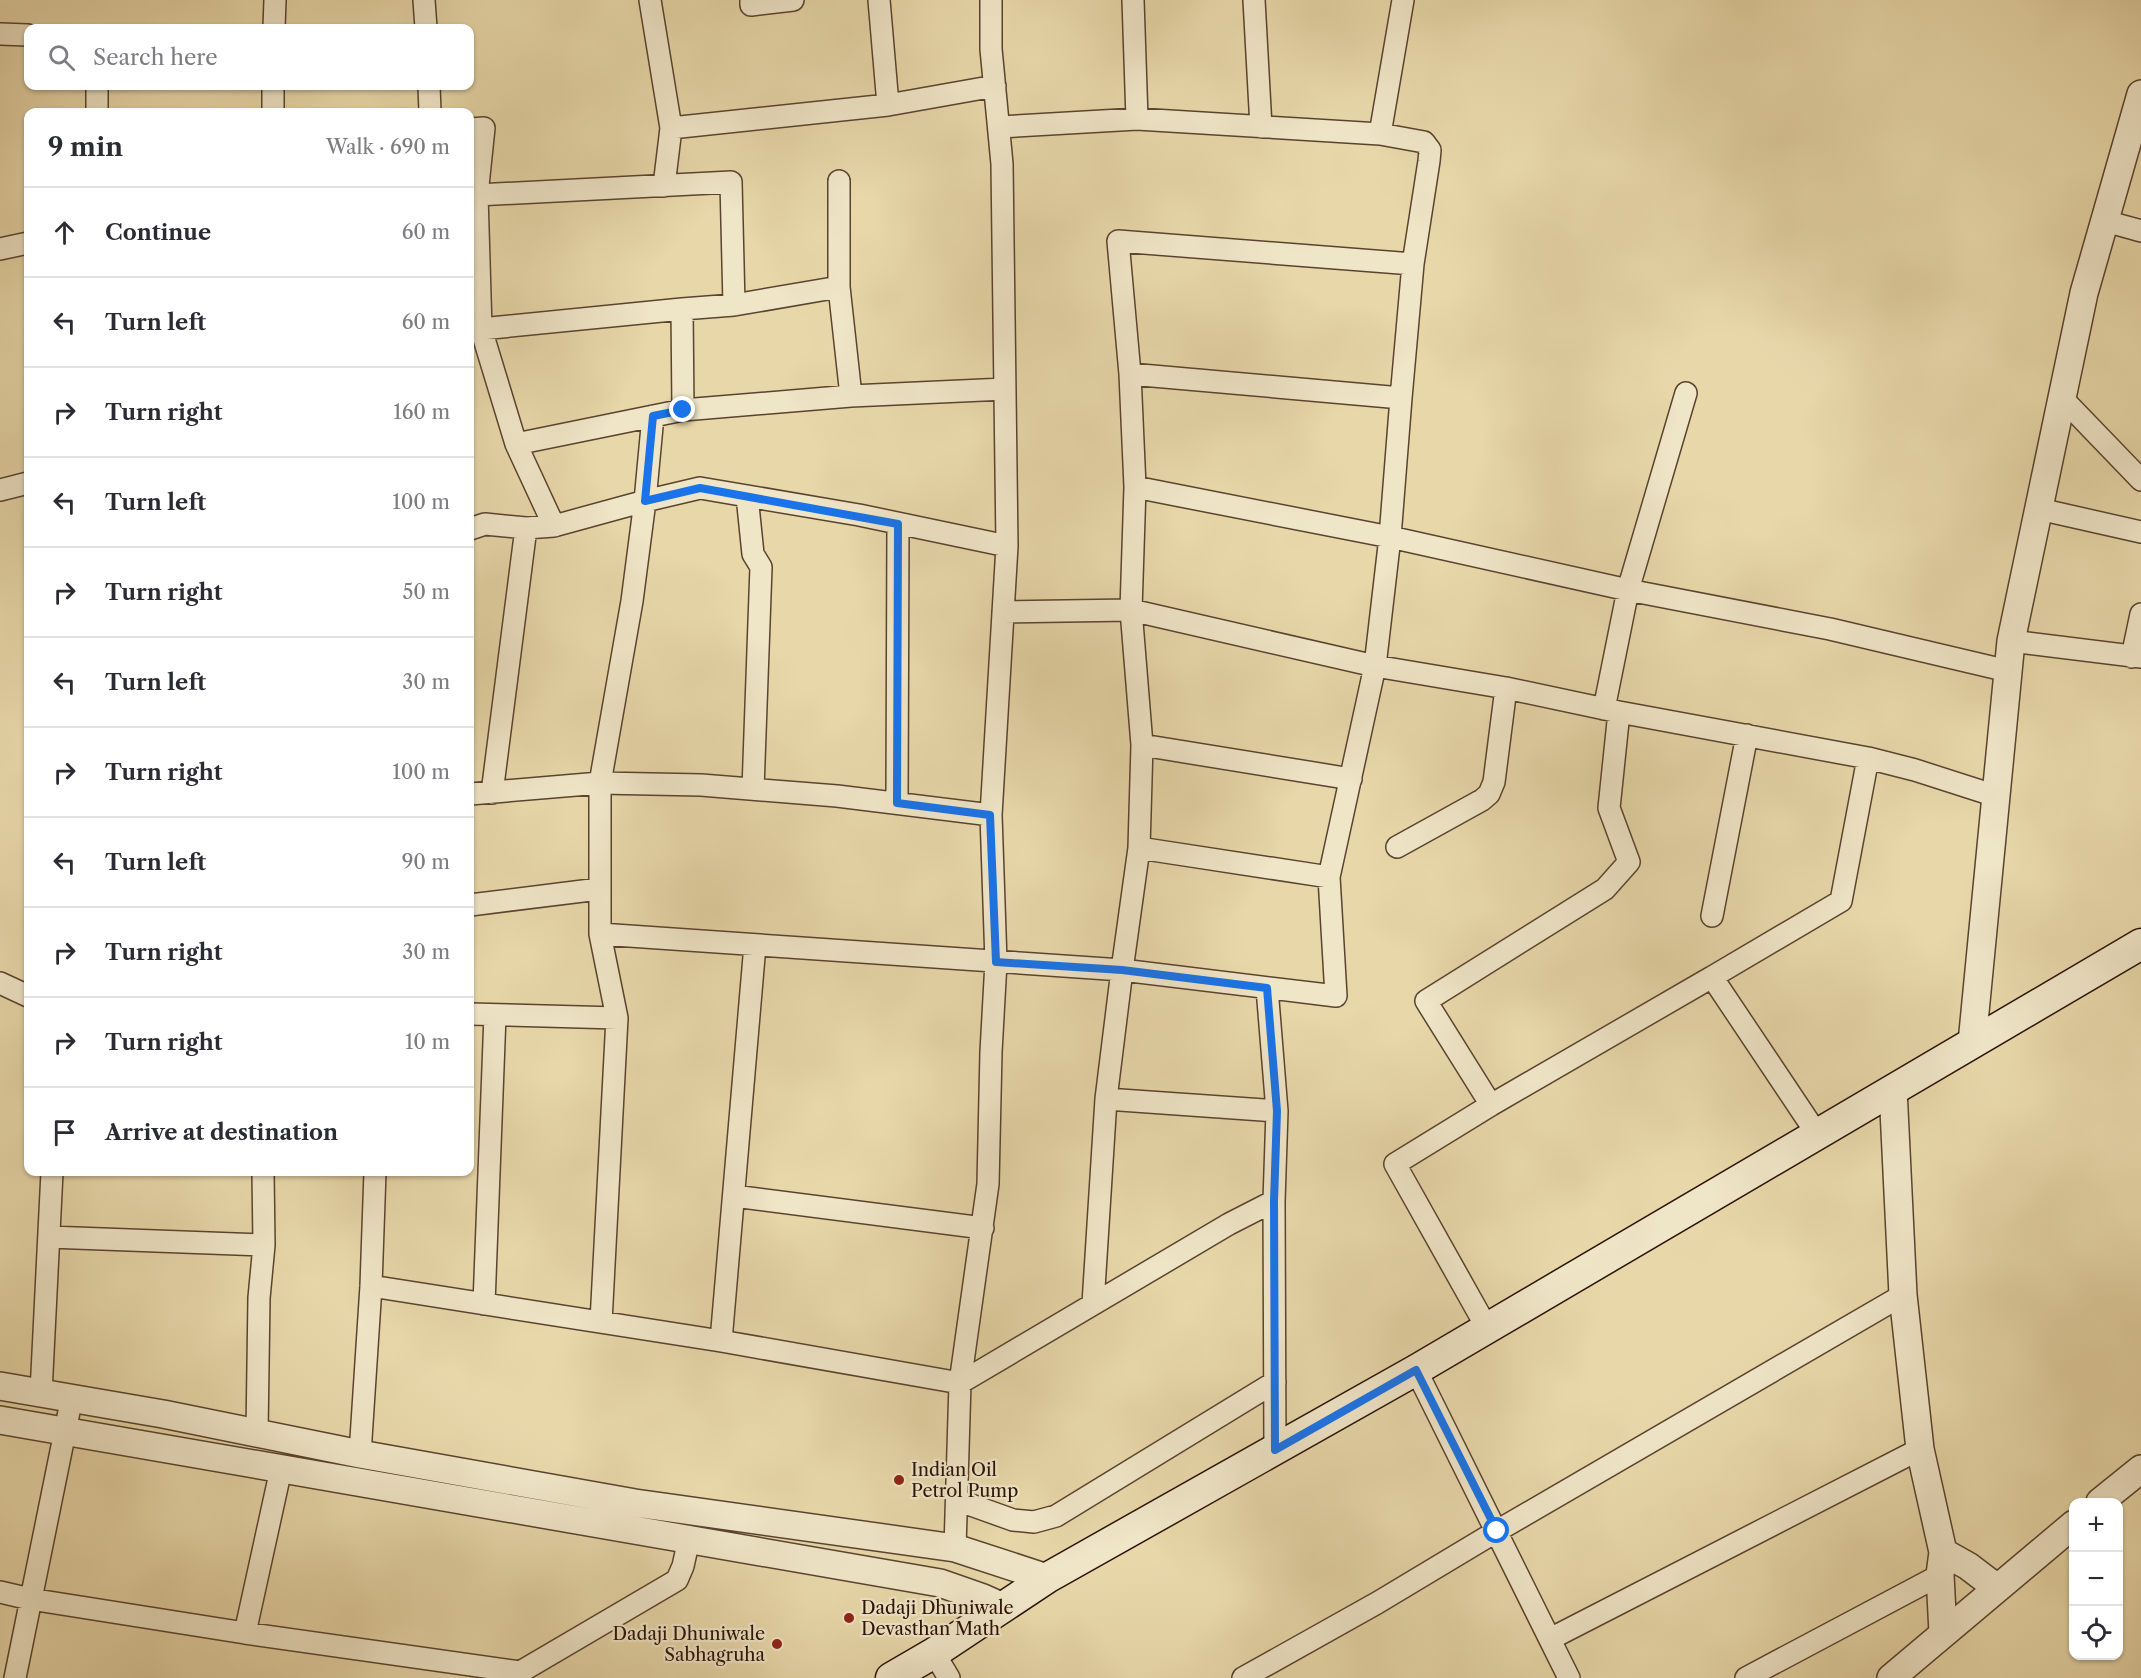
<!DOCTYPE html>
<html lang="en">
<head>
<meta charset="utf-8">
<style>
  body { margin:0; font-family:"Libre Caslon Text",serif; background:#f2f2f3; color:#2b2b33 }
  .controls { position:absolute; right:18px; bottom:18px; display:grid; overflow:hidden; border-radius:12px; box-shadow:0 2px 4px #0004 }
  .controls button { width:54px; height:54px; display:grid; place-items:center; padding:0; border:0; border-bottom:2px solid #e1e1e2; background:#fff; color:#2b2b33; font:30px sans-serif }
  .stop { position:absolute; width:18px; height:18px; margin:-14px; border:4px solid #1a73e8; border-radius:50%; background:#fff }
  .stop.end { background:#1a73e8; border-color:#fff; box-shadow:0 2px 6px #0008 }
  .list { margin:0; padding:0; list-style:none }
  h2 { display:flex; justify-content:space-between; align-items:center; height:78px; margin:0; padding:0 24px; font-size:26px }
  h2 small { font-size:20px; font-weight:400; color:#7c7c81 }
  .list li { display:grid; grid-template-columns:39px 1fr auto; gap:18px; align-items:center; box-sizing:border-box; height:90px; padding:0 24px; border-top:2px solid #e1e1e2 }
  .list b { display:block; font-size:22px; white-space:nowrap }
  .list em { font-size:20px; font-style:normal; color:#7c7c81 }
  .icon { flex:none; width:33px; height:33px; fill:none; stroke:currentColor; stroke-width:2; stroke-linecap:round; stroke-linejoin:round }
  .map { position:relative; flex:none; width:2141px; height:1678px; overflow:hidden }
  .search { position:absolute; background:#fff; box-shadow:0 2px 4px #0004; left:24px; top:24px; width:450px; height:66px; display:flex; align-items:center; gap:15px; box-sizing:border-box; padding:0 21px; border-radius:12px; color:#7c7c81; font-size:22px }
  .panel { position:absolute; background:#fff; box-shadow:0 2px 4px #0004; left:24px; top:108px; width:450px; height:1068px; border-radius:12px }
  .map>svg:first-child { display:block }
</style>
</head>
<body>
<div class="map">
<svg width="2141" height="1678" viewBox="0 0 2141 1678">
  <rect width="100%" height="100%" fill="#e7d7a9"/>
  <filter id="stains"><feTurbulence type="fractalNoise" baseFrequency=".00333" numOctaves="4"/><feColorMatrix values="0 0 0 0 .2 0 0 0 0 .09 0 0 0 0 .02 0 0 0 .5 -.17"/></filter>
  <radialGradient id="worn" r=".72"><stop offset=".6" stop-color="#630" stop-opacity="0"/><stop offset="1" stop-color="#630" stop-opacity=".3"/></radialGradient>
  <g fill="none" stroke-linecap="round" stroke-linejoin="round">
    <g stroke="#5a432f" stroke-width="24">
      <path id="minor" d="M424,0L426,28
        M650,0L671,128
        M751,0V5L793,0
        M991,0V49L1002,164L1007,546
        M1133,0L1137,119
        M1254,0L1261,127
        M274,28L275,0
        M0,34L28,35
        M97,86V112
        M429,86L430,112
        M888,105L995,86
        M273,112V86
        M999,127L1137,119L1380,134L1424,142L1430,150L1429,161L1413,264
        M470,129L484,128L477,195
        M1380,134L1403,0
        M839,181V287
        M664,186L671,128L888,105L879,0
        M2105,221L2141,231
        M0,249L28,243
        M682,309L683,410
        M481,329L477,195L731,182L734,305
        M1130,374L1401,398L1390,537L1375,666L1329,877L1336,996L1122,970L1139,848
        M851,396L1005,389
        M1401,398L1413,264L1118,241L1130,374L1135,487L1390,537L1628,590L1830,629L2008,671
        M2062,398L2141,480
        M516,444L481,329L682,309L734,305L839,287L851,396L683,410L516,444L554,526L645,501L700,488L859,515L1007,546L991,815
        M1135,487L1131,610L1142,745L1139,848L1329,877
        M0,490L28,483
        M747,496L753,554L761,567L753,789
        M2039,509L2141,532
        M470,529L485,524L526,528
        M1003,612L1131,610L1375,666L1506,688L1619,712L1868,758L1915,770L1996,796
        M2011,641L2141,657
        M2132,657L2141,614
        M1604,709L1628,590L1686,393
        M1142,745L1351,779
        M492,793L526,528L554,526
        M470,794L600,783L632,601L645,501L653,416
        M897,803L898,524
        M1397,847L1482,800L1489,794L1494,782L1506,688
        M470,905L599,889
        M1712,916L1747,735
        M1712,977L1841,901L1868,758
        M0,983L28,996
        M1267,988L1277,1111
        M470,1014L617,1018L600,934V783L701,785L837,796L991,815L996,962L991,1052L988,1184L960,1383L955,1548
        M1491,1105L1426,1001L1605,889L1629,862L1609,808L1619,712
        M734,1196L983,1228
        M1274,1201L1275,1450
        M49,1237L264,1245
        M371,1286L721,1341L960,1383L1229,1224L1274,1201L1277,1111L1106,1099L1122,970L600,934
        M484,1304L495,1015
        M1093,1304L1106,1099
        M601,1322L617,1018
        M1487,1328L1395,1164L1491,1105L1712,977L1817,1134
        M721,1341L755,945
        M1416,1370L1569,1678
        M41,1393L52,1172
        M257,1432L259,1298L264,1245L263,1172
        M360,1454L371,1286L375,1172
        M957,1500L1013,1520L1034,1522L1056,1516L1275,1382
        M0,1592L30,1599L245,1633L281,1469
        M245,1633L520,1672
        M1550,1639L1920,1449
        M934,1653L949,1678
        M15,1678L72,1397
        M510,1678L677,1580L683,1566L689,1539
        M1243,1678L1377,1603L1497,1531L1903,1295
        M1746,1678L1940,1575"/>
    </g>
    <g stroke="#5a432f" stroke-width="30">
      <path id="tertiary" d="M1972,1043L2011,641L2084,293L2141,94
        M1893,1089L1903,1295L1920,1449L1943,1552L1940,1575L1943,1633
        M0,1386L163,1414L360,1454L635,1503L955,1548L1047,1578
        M0,1420L940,1583L983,1598L1003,1607
        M2100,1502L2141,1469
        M1943,1552L1968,1566L1997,1588
        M1891,1678L2074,1524"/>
    </g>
    <g stroke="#2b1206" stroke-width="33">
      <path id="secondary" d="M891,1678L934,1653L1047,1578L1416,1370L2141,944"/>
    </g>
    <use href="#minor" stroke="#efe5c7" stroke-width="21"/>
    <use href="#tertiary" stroke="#efe5c7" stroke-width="27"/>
    <use href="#secondary" stroke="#efe5c7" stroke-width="30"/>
  </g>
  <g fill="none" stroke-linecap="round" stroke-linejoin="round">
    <path stroke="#1a73e8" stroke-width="8" d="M683,410L653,416L645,501L700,488L898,524L897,803L990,815L996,962L1122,970L1267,988L1277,1111L1274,1201L1275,1450L1416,1370L1497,1531"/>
  </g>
  <g fill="#8f2418" stroke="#efe5c7" stroke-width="2">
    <circle cx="899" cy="1480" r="6"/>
    <circle cx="849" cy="1618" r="6"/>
    <circle cx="777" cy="1644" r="6"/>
  </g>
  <g text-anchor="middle" stroke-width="4.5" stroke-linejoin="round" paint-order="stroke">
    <g font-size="18" fill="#2b1206" stroke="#efe5c7" text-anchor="start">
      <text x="911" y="1476">Indian Oil<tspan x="911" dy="21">Petrol Pump</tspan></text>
      <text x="861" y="1614">Dadaji Dhuniwale<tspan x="861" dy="21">Devasthan Math</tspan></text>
      <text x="765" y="1640" text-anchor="end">Dadaji Dhuniwale<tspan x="765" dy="21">Sabhagruha</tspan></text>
    </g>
  </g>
  <rect width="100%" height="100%" filter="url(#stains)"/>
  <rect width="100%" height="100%" fill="url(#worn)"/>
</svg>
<div class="controls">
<button>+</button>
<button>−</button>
<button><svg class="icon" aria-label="locate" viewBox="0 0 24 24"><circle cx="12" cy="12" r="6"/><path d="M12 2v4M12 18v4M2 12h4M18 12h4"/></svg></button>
</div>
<div class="stop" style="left:1497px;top:1531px"></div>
<div class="stop end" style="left:683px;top:410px"></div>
<div class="search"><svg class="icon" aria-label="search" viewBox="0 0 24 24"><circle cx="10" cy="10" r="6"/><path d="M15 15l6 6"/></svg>Search here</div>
<section class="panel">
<h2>9 min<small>Walk · 690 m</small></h2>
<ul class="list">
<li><svg class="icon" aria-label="ahead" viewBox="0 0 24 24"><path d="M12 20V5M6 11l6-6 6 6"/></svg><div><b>Continue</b></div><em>60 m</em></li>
<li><svg class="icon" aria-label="left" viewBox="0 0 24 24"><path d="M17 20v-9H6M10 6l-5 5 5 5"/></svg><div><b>Turn left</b></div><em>60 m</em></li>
<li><svg class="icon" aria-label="right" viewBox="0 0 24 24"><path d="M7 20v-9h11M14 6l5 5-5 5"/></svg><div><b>Turn right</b></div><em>160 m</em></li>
<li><svg class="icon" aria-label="left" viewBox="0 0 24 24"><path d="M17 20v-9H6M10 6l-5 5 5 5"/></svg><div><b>Turn left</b></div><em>100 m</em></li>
<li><svg class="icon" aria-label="right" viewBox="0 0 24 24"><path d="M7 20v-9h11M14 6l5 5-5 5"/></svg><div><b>Turn right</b></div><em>50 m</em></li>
<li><svg class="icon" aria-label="left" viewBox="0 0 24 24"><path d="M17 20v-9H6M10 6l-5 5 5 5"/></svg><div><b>Turn left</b></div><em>30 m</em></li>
<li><svg class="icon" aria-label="right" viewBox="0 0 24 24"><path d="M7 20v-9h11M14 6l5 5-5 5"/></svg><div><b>Turn right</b></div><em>100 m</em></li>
<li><svg class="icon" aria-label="left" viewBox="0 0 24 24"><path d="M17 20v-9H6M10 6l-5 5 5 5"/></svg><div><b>Turn left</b></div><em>90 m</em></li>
<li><svg class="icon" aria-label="right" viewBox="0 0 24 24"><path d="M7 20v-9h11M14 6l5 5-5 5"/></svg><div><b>Turn right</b></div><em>30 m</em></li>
<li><svg class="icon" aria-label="right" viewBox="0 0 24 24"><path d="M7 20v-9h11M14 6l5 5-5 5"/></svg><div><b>Turn right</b></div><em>10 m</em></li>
<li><svg class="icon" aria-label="arrive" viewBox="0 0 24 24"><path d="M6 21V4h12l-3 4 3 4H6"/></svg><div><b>Arrive at destination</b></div></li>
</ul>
</section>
</div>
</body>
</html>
